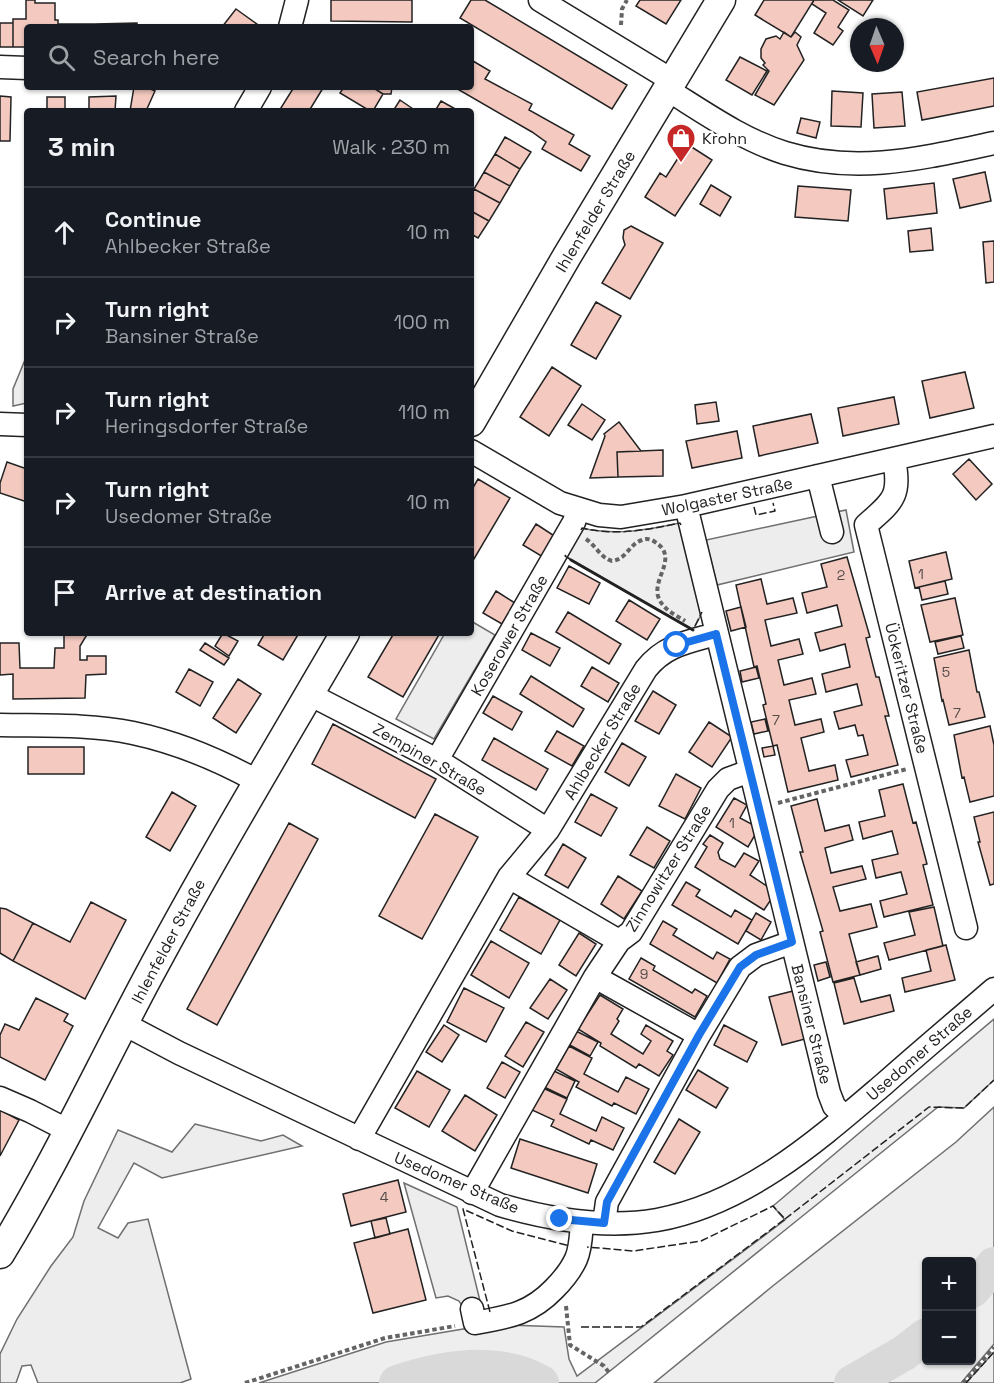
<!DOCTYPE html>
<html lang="en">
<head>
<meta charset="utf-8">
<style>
  body { margin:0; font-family:"Space Grotesk",sans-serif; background:#242831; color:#f1f3f6 }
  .controls { position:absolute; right:18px; bottom:18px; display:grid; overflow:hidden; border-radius:6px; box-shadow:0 2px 4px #0004 }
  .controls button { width:54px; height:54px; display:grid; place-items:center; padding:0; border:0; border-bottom:2px solid #363941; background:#171b24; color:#f1f3f6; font:30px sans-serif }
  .compass { position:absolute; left:850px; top:18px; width:54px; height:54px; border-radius:50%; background:#171b24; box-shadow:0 2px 4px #0004; rotate:178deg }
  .stop { position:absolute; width:18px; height:18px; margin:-14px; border:4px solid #1a73e8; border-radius:50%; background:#fff }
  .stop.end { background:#1a73e8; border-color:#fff; box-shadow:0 2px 6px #0008 }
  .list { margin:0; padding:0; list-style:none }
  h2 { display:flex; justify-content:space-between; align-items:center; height:78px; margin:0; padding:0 24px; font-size:26px }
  h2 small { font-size:20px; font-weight:400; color:#9ea1a6 }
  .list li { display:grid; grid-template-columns:39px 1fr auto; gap:18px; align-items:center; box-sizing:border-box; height:90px; padding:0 24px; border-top:2px solid #363941 }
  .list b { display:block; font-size:22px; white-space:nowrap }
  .list p { margin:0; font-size:20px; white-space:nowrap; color:#9ea1a6 }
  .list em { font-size:20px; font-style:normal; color:#9ea1a6 }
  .icon { flex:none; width:33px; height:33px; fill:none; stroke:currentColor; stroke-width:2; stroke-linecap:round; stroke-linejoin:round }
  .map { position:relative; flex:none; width:994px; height:1383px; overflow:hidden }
  .search { position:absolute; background:#171b24; box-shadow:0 2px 4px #0004; left:24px; top:24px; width:450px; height:66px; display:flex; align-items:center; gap:15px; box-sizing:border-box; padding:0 21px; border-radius:6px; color:#9ea1a6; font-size:22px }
  .panel { position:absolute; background:#171b24; box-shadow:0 2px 4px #0004; left:24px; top:108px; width:450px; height:528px; border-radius:6px }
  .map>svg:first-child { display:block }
</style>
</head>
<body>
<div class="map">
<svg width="994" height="1383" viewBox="0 0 994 1383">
  <rect width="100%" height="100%" fill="#fff"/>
  <path fill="#eee" stroke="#6f6f6f" stroke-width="1.5" fill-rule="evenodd" d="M27,355V403L13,406V389Z
    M680,523L703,611L693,630L565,556L582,528C616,536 646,530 680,523Z
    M994,1019V1080L964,1108L938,1107L595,1383H259L386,1342L475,1327L506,1325L564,1327L569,1359L577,1376L785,1220L773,1206Z
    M994,1107V1344L961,1383H654L774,1285L956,1142ZM926,1262H972V1360H926Z
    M994,1352V1383H966Z"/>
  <path fill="#ededed" stroke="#6f6f6f" stroke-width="1.5" d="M846,510L854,552L717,585L706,540Z
    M471,621L495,635L434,739L396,719L445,633H471Z
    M195,1124L261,1141L283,1135L302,1146L162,1178L134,1163L98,1228L118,1238L128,1223L148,1219L191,1379L180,1383H38L31,1365L22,1366L16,1383H0V1354L17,1319L51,1266L73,1237L84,1201L118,1130L172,1152Z
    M404,1183L457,1207L481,1305L463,1308L459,1301L448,1296L436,1298Z"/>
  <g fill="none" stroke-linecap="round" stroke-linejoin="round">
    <path stroke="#d9d9d9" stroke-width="36" d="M972,1290L994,1265
      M397,1383C442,1368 498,1358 541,1383
      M852,1383L904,1353L926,1336"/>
  </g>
  <path fill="#f3c9c0" stroke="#222" stroke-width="1.5" d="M26,0H35V3H55V20H58V27H27V47H13V19H26Z
    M331,0H412V22L331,21Z
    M471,0H485L627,85L612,109L460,18Z
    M640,0H681L666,24L636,6Z
    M764,0H814L791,37L755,15Z
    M814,0H833L849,10L838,27L843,31L833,45L814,33L826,13L812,4Z
    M838,0H873L863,16Z
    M236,9L261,27H222Z
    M0,23H13V47H0Z
    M137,23V27H95V24Z
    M58,24H95V27H58Z
    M784,32L791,37L795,32L801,37L797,45L804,60L774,105L755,95L769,71L763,65L765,63L761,58V49L766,39L776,36L780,39Z
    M740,57L767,71L752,95L726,80Z
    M473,61L490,71L485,79L532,104L529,110L574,135L569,144L590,156L581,171L542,149L546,142L532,132L454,87H471V65Z
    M994,78V106L922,120L917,92Z
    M134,87H146L155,91L146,111H130Z
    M294,87H322L323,88L309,111H279Z
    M344,87H372L383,94L373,111H370L340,93Z
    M372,87H392L391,94H383Z
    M832,91L863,93L861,127L831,126Z
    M902,92L905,126L874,128L872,94Z
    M0,96L11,97L10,141H0Z
    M116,96L115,111H89V97Z
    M47,97H65V111H47Z
    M400,100L416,111H393Z
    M441,101L459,111H435Z
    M801,118L820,122L816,138L797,133Z
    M505,137L531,152L520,169L495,154Z
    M687,144L712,160L675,216L645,197L660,173L666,177Z
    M495,154L520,169L510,186L484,172Z
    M484,172L510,186L500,203L474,189Z
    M985,172L991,201L960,208L953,179Z
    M934,183L937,213L887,219L884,189Z
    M711,185L731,197L720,216L700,204Z
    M798,186L851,190L848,221L795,217Z
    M474,189L500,203L489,221L471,211V194Z
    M471,211L489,221L478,238L471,234Z
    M631,226L663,243L630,299L602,283L625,245L623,238L624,230Z
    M931,228L933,250L910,252L908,231Z
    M994,241V282L986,283L983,242Z
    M596,302L621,316L596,359L571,345Z
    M552,367L581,386L549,436L520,417Z
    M965,372L974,408L930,418L922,381Z
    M894,397L899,424L843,436L838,408Z
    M716,402L719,421L697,424L695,405Z
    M582,404L605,420L592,440L568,425Z
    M811,414L818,443L759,456L753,426Z
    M619,422L641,451L617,452L618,477L590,478L605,436L604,434Z
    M737,431L742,458L692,468L686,441Z
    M663,450V476L618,477L617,452Z
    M969,459L992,484L976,500L953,474Z
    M7,462L27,469V502L0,493V483Z
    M478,479L510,498L471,564V491Z
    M536,524L556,537L543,557L523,545Z
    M946,552L952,579L915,588L909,561Z
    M847,557L870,637L866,638L876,677H879L889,716H885L898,765L851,777L846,760L868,755L863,735L858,736L855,725L839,729L834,712L862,705L857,684L826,692L822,674L850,667L845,644L820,651L815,633L842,626L837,605L807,613L802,593L827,587L821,564Z
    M569,566L600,583L589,604L557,588Z
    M761,579L767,604L793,598L797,613L765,620L771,646L799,639L803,654L778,660L784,685L812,678L816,694L789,700L795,725L821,719L824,732L801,738L809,771L835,765L838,780L788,792L777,745L773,746L763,705L766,704L757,666L754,667L736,585Z
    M945,581L948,594L922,600L919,587Z
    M496,591L515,603L502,624L483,613Z
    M955,598L963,635L930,642L921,605Z
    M629,600L660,619L647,640L616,621Z
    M741,607L746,627L731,631L726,611Z
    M568,612L621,644L609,664L556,632Z
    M64,633H88L80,646V660H87V656H106V674L86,675L85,698L13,699V674L0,675V643H19L20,668H54L55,648H64Z
    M223,633L238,641L229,656L215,646Z
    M265,633H299L283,660L258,645Z
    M394,633H440L403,697L368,677Z
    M531,633L560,648L550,666L522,650Z
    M961,636L964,648L938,654L935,642Z
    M205,643L229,658L224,665L200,650Z
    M969,650L977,692H979L985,717L949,725L943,700L942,701L934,658Z
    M592,667L619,683L608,702L581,686Z
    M756,667L759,678L742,682L740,671Z
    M189,669L213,682L200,706L176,692Z
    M531,676L584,709L573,727L520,694Z
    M238,679L261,694L236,733L213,718Z
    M653,691L676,705L659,734L635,721Z
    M493,696L522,712L512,730L483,713Z
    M765,719L768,731L754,734L751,722Z
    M709,722L732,737L712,767L689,752Z
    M333,724L436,779L415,818L312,764Z
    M990,726L994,745V796L970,802L964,777L962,778L954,735Z
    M557,731L584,746L572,766L545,751Z
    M494,738L548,769L536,790L482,760Z
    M622,743L646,757L629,786L605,772Z
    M773,746L775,755L764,757L762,748Z
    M28,747H84V774H28Z
    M676,774L701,788L685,819L659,806Z
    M903,784L913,823L916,822L927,864L923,865L933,905L884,917L880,901L907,894L901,872L876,878L872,860L898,854L892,831L863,839L859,822L885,816L879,790Z
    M172,792L196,806L170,851L146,837Z
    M591,794L617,808L601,836L575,822Z
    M734,798L747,805L740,818L759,828L748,847L716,827Z
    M817,799L825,831L849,825L853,840L825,848L831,873L862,866L866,879L833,887L840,911L871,904L877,927L849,934L860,975L833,982L820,932L823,931L800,852H803L791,806Z
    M994,812V884L990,885L978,842H980L974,817Z
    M435,814L478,837L422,939L379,916Z
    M289,823L318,839L217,1025L187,1009Z
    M647,827L670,841L654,868L630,855Z
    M710,835L723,843L718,852L720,859L735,867L744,853L759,861L750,875L776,892L764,910L695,867L707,847L703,844Z
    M563,844L586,858L568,888L545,875Z
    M618,876L642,891L624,919L601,904Z
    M686,882L700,890L696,896L731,917L735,910L752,920L738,944L672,905Z
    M519,897L560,920L541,954L500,930Z
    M91,902L126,920L85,999L13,961L33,923L70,942Z
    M934,907L943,946L889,960L884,943L915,935L909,912Z
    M0,908L6,909L33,923L13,961L0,953Z
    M756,913L771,922L761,940L746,931Z
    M663,921L677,929L673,935L713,959L717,952L730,959L717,983L650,944Z
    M579,933L596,944L576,976L559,965Z
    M491,941L529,963L509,998L471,975Z
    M946,945L955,980L905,992L902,978L931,971L926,950Z
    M878,956L881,969L860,975L856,962Z
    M641,958L655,966L653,970L692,993L695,989L707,996L695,1017L629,979Z
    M826,962L830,977L818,981L814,965Z
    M854,978L861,1002L890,995L894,1011L844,1024L834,983Z
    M550,979L567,990L548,1019L530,1008Z
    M464,988L504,1008L486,1042L447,1022Z
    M793,991L805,1039L782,1045L769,997Z
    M600,995L623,1009L617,1019L619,1021L611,1034L643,1054L651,1041L641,1034L646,1025L673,1041L667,1051L673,1055L659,1076L639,1064L636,1068L600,1046L601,1043L578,1029Z
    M36,998L68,1014L64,1021L73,1026L45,1080L0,1057V1035L5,1024L19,1030Z
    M526,1022L544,1032L523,1067L505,1056Z
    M444,1025L459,1035L442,1062L426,1052Z
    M724,1025L757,1042L747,1062L714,1045Z
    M574,1030L598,1042L590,1056L566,1043Z
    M569,1046L592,1058L584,1074L618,1092L626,1077L649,1089L636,1114L614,1103L612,1106L576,1087L579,1082L556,1069Z
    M502,1062L520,1072L505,1098L487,1088Z
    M552,1070L575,1081L567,1098L544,1087Z
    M698,1070L728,1088L716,1108L686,1090Z
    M417,1071L450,1090L429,1127L395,1108Z
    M543,1088L567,1099L560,1114L596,1131L602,1117L624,1128L613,1150L591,1140L589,1144L551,1126L554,1120L532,1110Z
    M465,1095L497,1115L475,1151L442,1131Z
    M0,1110L19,1120L0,1156Z
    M679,1119L700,1132L675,1174L654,1162Z
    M520,1139L597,1164L588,1193L511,1168Z
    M398,1180L406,1212L351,1226L343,1194Z
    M386,1218L390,1234L375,1238L371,1221Z
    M408,1229L426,1300L373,1313L354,1243Z"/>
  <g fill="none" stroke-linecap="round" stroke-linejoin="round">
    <g stroke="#222" stroke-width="25">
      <path id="minor" d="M540,0L673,81
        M290,27L297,0
        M0,67L27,68
        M668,90C705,113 743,140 785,153C857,175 923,158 994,143
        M246,111L260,87
        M0,424L27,425
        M471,451L560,503L599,515L621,517L686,506L994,436
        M894,459C901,497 893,501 866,525L966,928
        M818,476L832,532
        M686,506L829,1093L834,1106L845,1117
        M309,694L437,760L548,830
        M0,725C44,726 89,724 133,733C175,742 219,760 257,781
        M437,760L574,522L578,510
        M509,877L619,941
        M595,977L699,1035
        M124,1024L179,1053L500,1205C551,1220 604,1229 657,1220C746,1204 817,1141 884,1084C920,1052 957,1021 994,989
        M0,1098L30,1111L69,1131
        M359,1139L509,877L548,830L646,669C665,645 688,642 716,634
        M472,1193L595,977L619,941L631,932L718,789L728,779L750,771
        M604,1223L607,1202L699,1035L740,967L756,955L792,942
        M472,1309L475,1323C508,1317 530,1314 554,1289C563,1280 571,1270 576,1259C581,1248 581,1234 582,1222"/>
    </g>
    <g stroke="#222" stroke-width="31">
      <path id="major" d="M471,422L567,256L721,0
        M0,1254C54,1165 98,1071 147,979C210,861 278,748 345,633"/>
    </g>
    <path stroke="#646464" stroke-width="4" stroke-dasharray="4.5 3" stroke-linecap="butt" d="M621,25L622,9L627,0
      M586,539C596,546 601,558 612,561C627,559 629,544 642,540C646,538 651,539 655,542C679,557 653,577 658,596C662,609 674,614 685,621
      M778,803L907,769
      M566,1306L570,1345L604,1366L610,1374
      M245,1383L385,1338L455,1326
      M963,1383L994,1347"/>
    <use href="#minor" stroke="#fff" stroke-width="22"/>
    <use href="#major" stroke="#fff" stroke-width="28"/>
    <path stroke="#222" stroke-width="1.5" stroke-dasharray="8 3" stroke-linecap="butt" d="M754,507L756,515L775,511L773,503
      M581,530L582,528C616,536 646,530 680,523L681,525
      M566,555L565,556L571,560
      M695,626L702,612
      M785,1219L929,1107L964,1108L994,1080
      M490,1312L463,1209L512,1231L570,1246
      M581,1327H641L785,1219L773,1206L701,1241L633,1251L587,1247
      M966,1383L994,1352"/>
    <path stroke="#222" stroke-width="3" d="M571,560L693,630"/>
  </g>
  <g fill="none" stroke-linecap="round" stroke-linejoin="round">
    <path stroke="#1a73e8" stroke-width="8" d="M560,1219L604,1223L607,1202L699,1035L740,967L756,955L792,942L716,634L677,645"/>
  </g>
  <defs>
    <g id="shop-pin" transform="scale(1.5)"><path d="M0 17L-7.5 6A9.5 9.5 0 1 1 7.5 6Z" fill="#c62828" stroke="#fff"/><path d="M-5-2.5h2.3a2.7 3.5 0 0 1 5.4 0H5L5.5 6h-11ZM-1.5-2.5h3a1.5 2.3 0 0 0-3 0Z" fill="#fff"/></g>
  </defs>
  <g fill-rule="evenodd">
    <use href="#shop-pin" x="681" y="138"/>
  </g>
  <g text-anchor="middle" stroke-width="4.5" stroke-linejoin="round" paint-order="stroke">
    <g font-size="14" fill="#564c4a">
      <text x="921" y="579">1</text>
      <text x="841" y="580">2</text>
      <text x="946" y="677">5</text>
      <text x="957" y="718">7</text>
      <text x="776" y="725">7</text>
      <text x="732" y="828">1</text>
      <text x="644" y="979">9</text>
      <text x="384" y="1202">4</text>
    </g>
    <g font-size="16" fill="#222" stroke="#fff" text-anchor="start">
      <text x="702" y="144">Krohn</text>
    </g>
    <g font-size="16" fill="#222" stroke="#fff">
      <text transform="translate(595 211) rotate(-59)" y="6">Ihlenfelder Straße</text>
      <text transform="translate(727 496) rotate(-12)" y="6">Wolgaster Straße</text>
      <text transform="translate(509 635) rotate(-60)" y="6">Koserower Straße</text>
      <text transform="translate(907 688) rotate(76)" y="6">Ückeritzer Straße</text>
      <text transform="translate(602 741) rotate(-59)" y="6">Ahlbecker Straße</text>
      <text transform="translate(430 759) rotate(30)" y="6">Zempiner Straße</text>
      <text transform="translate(668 868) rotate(-58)" y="6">Zinnowitzer Straße</text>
      <text transform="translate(168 941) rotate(-62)" y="6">Ihlenfelder Straße</text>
      <text transform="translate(812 1024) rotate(76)" y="6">Bansiner Straße</text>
      <text transform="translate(919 1053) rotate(-41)" y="6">Usedomer Straße</text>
      <text transform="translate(457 1182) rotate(23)" y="6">Usedomer Straße</text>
    </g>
  </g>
</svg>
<div class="controls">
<button>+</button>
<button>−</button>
</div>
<svg class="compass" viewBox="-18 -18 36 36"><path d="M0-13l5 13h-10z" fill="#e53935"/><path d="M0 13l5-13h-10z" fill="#9ea1a6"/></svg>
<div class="stop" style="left:677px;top:645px"></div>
<div class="stop end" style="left:560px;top:1219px"></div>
<div class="search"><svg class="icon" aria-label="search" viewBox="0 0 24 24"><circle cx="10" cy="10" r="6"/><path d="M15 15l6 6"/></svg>Search here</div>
<section class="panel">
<h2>3 min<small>Walk · 230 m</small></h2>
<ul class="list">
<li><svg class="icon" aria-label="ahead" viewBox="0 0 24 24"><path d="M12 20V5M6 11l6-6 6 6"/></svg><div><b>Continue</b><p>Ahlbecker Straße</p></div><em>10 m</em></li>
<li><svg class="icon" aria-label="right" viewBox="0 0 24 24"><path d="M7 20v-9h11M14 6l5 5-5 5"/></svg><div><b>Turn right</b><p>Bansiner Straße</p></div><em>100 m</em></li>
<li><svg class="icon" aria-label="right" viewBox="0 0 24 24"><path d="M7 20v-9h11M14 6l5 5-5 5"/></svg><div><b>Turn right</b><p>Heringsdorfer Straße</p></div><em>110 m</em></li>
<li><svg class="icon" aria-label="right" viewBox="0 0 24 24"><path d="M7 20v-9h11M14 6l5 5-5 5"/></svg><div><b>Turn right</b><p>Usedomer Straße</p></div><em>10 m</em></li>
<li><svg class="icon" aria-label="arrive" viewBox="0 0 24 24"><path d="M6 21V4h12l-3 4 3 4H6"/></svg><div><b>Arrive at destination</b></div></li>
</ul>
</section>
</div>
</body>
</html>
